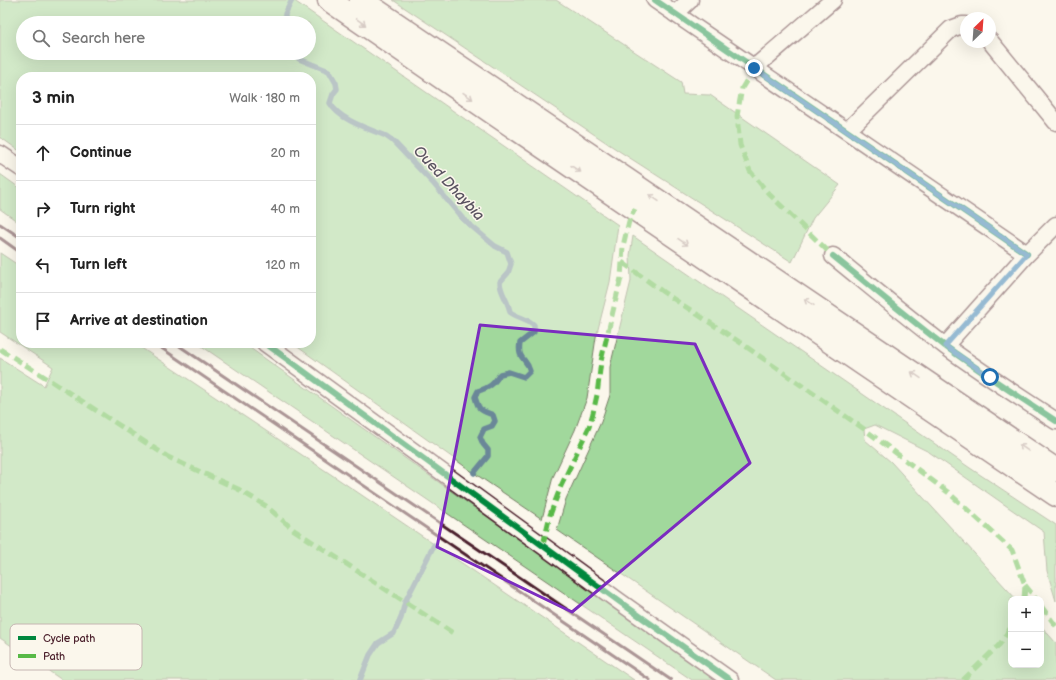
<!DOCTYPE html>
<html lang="en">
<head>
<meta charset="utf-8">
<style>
  body { margin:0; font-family:"Balsamiq Sans",sans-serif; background:#f6f6f6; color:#222 }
  .controls { position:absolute; right:12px; bottom:12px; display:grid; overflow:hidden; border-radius:8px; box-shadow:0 4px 16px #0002 }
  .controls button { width:36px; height:36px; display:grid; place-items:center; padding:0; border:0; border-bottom:1px solid #e0e0e0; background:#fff; color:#222; font:20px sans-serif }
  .compass { position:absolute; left:960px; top:12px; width:36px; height:36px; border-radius:50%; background:#fff; box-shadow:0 4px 16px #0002; rotate:25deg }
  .stop { position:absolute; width:12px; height:12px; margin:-9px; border:3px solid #1f6fb2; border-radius:50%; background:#fff }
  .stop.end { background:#1f6fb2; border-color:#fff; box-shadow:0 1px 4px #0008 }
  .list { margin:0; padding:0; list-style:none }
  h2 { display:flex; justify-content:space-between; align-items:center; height:52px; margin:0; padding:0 16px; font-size:17px }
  h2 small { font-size:13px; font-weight:400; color:#767676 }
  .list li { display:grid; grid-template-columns:26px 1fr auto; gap:12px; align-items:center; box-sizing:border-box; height:56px; padding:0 16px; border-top:1px solid #e0e0e0 }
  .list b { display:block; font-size:15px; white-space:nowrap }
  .list em { font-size:13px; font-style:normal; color:#767676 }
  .icon { flex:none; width:22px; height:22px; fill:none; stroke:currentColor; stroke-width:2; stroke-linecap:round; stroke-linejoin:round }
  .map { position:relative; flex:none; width:1056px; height:680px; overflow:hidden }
  .search { position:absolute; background:#fff; box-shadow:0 4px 16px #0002; left:16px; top:16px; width:300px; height:44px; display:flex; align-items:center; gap:10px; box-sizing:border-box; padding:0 14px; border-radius:22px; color:#767676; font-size:15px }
  .panel { position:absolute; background:#fff; box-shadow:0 4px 16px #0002; left:16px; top:72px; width:300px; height:276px; border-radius:16px }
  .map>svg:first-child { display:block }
</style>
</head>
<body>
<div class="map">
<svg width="1056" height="680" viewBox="0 0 1056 680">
  <rect width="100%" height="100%" fill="#fbf7ec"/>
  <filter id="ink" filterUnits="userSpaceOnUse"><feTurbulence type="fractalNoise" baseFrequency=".025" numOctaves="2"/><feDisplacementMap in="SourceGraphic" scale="8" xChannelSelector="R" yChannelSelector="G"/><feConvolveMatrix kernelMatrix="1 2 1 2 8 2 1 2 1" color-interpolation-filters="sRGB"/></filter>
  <g filter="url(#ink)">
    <path fill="#a1d89c" stroke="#767c64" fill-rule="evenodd" d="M0,0H293L618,225L610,282L596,337L587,398L575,430L553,477L542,519L474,473L292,343H311V77H21V152L0,137ZM23,23H309V53H23Z
      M393,0H556L681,82L683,94L710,95L840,185L813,218L792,262L619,151Z
      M0,174L21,189V224L0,209Z
      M633,236L970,468L1056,525V601L1047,571L1044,532L929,452L875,425L864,429L865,440L891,462L1016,599H1011V665H1041V626L1056,643V680H776L557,530L566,499L601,422L610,395V367L631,281L630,255Z
      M0,253L21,267V343H134L338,479L634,680H62L0,638V358L44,386L53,367L0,332Z
      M197,343H243L717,680H692Z"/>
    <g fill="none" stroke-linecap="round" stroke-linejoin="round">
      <path stroke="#6a8798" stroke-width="5.5" d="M285,23V14L292,0
        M295,53L299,59L329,71L336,83L337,89L333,94L330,103C339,120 369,129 386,136L393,141L433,183L463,219L495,246L507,252L511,264L508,273L500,282C500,293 508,300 510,312C518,318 527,318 534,325V332L520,343C517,360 527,358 530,371L524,377L509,372L500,374C494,384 489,388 478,391L475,397C479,411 480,410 493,415L495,421L492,426L484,429L480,437L483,444L488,450V456L474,473
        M360,680L370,655L378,643L394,633L401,618L405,602L434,545"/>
      <g stroke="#4a1f2b" stroke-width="19">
        <path id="street" d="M655,0L1027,254
          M675,14L690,0
          M990,41L1056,122
          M754,68L833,0
          M847,131L951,29L962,25H966
          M0,154L21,168
          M833,256C870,286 907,317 945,346C981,372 1019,397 1056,421
          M265,343L620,602L730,680
          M945,346L1027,254L1056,225"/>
      </g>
      <g stroke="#4a1f2b" stroke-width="25">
        <path id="secondary" d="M329,0L490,111L1056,495
          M361,0L1056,470"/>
      </g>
      <use href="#street" stroke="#fbf7ec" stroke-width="16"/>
      <use href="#secondary" stroke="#fbf7ec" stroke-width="22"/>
      <path stroke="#4a1f2b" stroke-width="3" d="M0,224L21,238
        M0,238L21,253
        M154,343L650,680
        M175,343L671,680"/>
      <path stroke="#58b947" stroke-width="5" stroke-dasharray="10 5" stroke-linecap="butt" d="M754,68L742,88L737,116L740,145L750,171L768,193L833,256
        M622,262L663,292L738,341L864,429L949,493L1012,550L1025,585L1024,599
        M0,349L51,381L168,457L238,489L266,506L294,530L453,633
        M543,545L550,515L561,486L589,427L593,413L597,395L601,361L621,278L623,246L629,221L635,209
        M1025,585L1036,599
        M1041,606L1056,626
        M963,680L1000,644L1011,627"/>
      <g stroke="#fbf7ec" stroke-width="8">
        <path id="cycleway" d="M655,0L1027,254
          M833,256C870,286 907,317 945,346C981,372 1019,397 1056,421
          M265,343L620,602L730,680"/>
      </g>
      <use href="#cycleway" stroke="#00873e" stroke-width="6"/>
    </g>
    <defs><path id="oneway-shaft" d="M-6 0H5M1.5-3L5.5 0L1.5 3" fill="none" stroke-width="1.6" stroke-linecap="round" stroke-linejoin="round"/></defs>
    <g stroke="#ab9695">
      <use href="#oneway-shaft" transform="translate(361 22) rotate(35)"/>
      <use href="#oneway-shaft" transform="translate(468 96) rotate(35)"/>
      <use href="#oneway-shaft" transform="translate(576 169) rotate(34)"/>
      <use href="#oneway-shaft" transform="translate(654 198) rotate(-146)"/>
      <use href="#oneway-shaft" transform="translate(683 242) rotate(34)"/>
      <use href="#oneway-shaft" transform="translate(809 302) rotate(-146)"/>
      <use href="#oneway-shaft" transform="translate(916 375) rotate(-146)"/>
      <use href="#oneway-shaft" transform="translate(1024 448) rotate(-146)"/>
    </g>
  </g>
  <g fill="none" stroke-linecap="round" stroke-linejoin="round" filter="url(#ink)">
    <path stroke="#1f6fb2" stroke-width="5" d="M754,68L1027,254L945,346L990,377"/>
  </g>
  <path d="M0 0H1056V680H0ZM480,325L695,344L750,463L572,612L437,547Z" fill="#fbf7ec" fill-opacity=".55" fill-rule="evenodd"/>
  <path fill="none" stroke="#7b2cbf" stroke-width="3" stroke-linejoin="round" d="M480,325L695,344L750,463L572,612L437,547Z"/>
  <g text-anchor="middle" stroke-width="3" stroke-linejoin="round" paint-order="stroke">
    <g font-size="15" font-style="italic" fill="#5a5361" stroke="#fbf7ec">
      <text transform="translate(449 183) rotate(47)" y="5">Oued Dhaybia</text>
    </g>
  </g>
  <rect x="10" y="624" width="132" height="46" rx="6" fill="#fbf7ec" stroke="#c6b6b2" stroke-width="1"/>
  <rect x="18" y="636" width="18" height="4" fill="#00873e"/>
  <rect x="18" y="654" width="18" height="4" fill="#58b947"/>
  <g font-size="11" fill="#4a1f2b">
    <text x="43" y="642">Cycle path</text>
    <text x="43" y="660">Path</text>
  </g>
</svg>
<div class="controls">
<button>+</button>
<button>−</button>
</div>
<svg class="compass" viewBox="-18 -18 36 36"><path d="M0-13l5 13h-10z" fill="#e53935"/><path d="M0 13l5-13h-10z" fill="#767676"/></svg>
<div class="stop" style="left:990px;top:377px"></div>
<div class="stop end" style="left:754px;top:68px"></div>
<div class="search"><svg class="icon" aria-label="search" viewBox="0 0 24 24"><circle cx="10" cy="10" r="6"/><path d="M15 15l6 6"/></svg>Search here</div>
<section class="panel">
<h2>3 min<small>Walk · 180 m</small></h2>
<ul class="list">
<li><svg class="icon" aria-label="ahead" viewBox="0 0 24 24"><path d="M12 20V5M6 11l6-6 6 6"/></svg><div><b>Continue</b></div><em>20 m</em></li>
<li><svg class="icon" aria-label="right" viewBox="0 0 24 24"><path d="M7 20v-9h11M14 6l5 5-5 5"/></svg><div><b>Turn right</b></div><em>40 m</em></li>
<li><svg class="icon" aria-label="left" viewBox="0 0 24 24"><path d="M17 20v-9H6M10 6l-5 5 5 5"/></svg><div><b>Turn left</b></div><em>120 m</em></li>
<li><svg class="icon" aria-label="arrive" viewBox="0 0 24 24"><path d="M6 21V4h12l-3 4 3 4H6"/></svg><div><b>Arrive at destination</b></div></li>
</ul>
</section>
</div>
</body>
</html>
